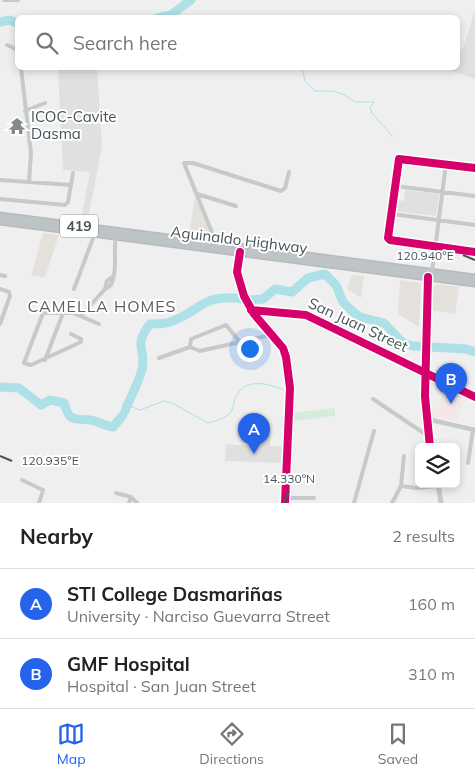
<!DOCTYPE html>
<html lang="en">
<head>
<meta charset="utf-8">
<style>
  body { margin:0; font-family:Mulish,sans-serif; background:#f2f2f2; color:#222 }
  .controls { position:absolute; right:15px; bottom:15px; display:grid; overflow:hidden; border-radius:8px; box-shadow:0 2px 8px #0003 }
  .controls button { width:45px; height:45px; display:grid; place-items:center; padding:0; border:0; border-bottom:1px solid #e0e0e0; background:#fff; color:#222; font:25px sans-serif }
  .you { position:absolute; left:249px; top:348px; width:18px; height:18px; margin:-12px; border:4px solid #fff; border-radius:50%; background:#1a73e8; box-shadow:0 0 0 8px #1a73e833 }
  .badge { display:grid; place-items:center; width:32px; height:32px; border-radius:50%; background:#2563eb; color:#fff; font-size:16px; font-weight:700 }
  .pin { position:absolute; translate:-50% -41px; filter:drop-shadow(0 1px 2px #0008) }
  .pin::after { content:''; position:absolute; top:26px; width:18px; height:15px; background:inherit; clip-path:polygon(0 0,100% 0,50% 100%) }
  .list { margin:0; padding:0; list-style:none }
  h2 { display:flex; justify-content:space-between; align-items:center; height:65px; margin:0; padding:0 20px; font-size:21px }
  h2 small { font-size:16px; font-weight:400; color:#767676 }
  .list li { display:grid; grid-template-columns:32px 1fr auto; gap:15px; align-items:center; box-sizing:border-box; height:70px; padding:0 20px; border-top:1px solid #e0e0e0 }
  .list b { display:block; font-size:19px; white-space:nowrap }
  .list p { margin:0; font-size:16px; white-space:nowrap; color:#767676 }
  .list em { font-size:16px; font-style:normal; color:#767676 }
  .icon { flex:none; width:28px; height:28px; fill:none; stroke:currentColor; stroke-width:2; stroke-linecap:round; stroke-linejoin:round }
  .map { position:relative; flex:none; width:475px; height:503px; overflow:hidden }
  .search { position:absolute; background:#fff; box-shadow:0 2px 8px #0003; left:15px; right:15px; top:15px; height:55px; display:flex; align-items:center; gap:12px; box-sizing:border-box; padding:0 18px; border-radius:8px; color:#767676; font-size:19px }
  .sheet { height:205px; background:#fff }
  nav { display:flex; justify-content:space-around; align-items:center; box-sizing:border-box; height:70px; border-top:1px solid #e0e0e0; background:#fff; font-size:14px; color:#767676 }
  nav a { display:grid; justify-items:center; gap:2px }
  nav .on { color:#2563eb }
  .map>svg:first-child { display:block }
</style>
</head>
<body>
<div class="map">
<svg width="475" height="503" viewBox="0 0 475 503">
  <rect width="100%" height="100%" fill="#efefef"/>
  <path fill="#e4e1dd" d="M195,197L215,240L189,235Z
    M43,233L59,235L45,277L31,276Z
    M352,275L364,276L361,298L347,289Z
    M400,280L421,283L419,327L398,314Z
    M436,284L459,287L455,314L431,310V289Z"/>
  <path fill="#e1e0e0" d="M475,10V79L446,69L458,68V54L464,46Z
    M58,68H97L102,145L88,220L81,218L90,172L63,170Z
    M405,190L439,194L436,216L393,211L395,200L404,201Z
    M252,433L271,434L270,446L283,447L282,463L225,461L226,444L251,446Z"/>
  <path fill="#f4e7e7" d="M446,385L466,394L455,421L432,416L431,409L437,410Z"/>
  <path fill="#d5ecdc" d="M335,408V416L293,421L292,413Z"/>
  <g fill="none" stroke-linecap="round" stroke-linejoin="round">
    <path stroke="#ade0e7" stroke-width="1" d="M197,18H200
      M302,68L305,81L315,91H333L345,95L355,102H374L370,108L372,113L392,136
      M127,405L140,410L164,401L174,404L208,423C215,421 224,419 230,413C234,409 233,400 237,395C247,376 272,385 287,391"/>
    <path stroke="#ade0e7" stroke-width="9" d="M157,18L171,15L191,0
      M0,22L9,20L18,23
      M248,300L263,299L275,289L292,292L308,278L325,274L336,285L343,302L353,312L360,317L384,323L403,343L413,346L466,349L475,352
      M0,387L19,388L41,405L50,400L64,403C70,423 73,418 90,420C98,421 105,426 113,427L123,415
      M125,411C130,398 138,384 142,370C147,349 132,347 150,324C156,324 164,324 170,322C202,311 201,293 243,299"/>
    <g stroke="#b5babe" stroke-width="9">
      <path id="trunk" d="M0,216L475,278
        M0,221L475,283"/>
    </g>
    <path stroke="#c7caca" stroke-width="4" d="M4,0H18
      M7,45L18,50
      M21,68L31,153L29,182
      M25,111L45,103
      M475,168L399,159L388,238L390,240L475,252
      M0,180L71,185
      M395,186L475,196
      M197,194L236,206
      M0,199L65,205L68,202L73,173
      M392,214L475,225
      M217,245L184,163H193L281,191L285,188L289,172
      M432,272L446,164
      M0,275L5,276
      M0,289L9,292L10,296L0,324
      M74,289L95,233
      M105,289L107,281L114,276
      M81,316L105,289L111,285C118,269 113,253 116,235
      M71,334L81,339V342L31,365L24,363L43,313H73L99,324
      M190,347L200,351L271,335
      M159,358L190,347L191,339L226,325L239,341
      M45,360L63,313
      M425,372L475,397
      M373,399L428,436
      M468,463L473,429
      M22,480L43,490L39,503
      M401,486L404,456
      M116,493L131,497
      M285,498H314
      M129,503L131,497L137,503
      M354,503L374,431
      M392,503L401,486L416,488L438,486"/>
    <path stroke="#c7caca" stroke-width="4.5" d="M240,251C236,290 245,304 270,334C275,340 283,346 286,355C295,394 287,461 285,503
      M251,310L306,315L425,372
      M427,419L475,430"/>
    <path stroke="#c7cacc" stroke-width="5" d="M430,274L427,284L425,396L430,447
      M438,484L441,503"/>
    <use href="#trunk" stroke="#bec4c6" stroke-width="6"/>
    <g stroke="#fff" stroke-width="11">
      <path id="cycleway" d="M475,168L399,159L388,238L390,240L475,252
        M240,252L237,272L244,296L254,314L283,348L286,357L290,388L285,503
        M428,277L425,396L430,447
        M251,310L306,315L475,397"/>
    </g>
    <use href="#cycleway" stroke="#d6006c" stroke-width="8"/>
  </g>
  <path fill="none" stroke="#485359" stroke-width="2" d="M463,255L475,260M0,456L12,461M284,503L289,491"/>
  <defs>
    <g id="temple-bare" transform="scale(1.35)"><path d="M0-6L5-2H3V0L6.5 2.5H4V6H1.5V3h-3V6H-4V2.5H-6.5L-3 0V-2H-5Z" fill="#828a8e" stroke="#fff" stroke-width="2.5" paint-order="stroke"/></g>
  </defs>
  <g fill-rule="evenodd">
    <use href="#temple-bare" x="17" y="126"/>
  </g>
  <g text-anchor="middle" stroke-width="4" stroke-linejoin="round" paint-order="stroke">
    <rect fill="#fff" stroke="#7f878b" stroke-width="1" x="60" y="214.5" width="38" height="23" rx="4"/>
    <g font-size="14" font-weight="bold" fill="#485359">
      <text x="79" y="231">419</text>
    </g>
    <g font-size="15" fill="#485359" stroke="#fff" text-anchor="start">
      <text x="31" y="122">ICOC-Cavite<tspan x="31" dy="17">Dasma</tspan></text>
    </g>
    <g font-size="15" fill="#485359" stroke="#fff">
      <text transform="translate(239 240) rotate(7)" y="5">Aguinaldo Highway</text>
      <text transform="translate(358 325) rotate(25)" y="5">San Juan Street</text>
    </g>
    <g font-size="16" letter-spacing="1" fill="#5b5f62" stroke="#fff">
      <text x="102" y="312">CAMELLA HOMES</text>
    </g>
  </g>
  <g font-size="12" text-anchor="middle" fill="#485359" stroke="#fff" stroke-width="4" stroke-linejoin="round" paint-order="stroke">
    <text x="425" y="260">120.940°E</text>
    <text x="50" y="465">120.935°E</text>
    <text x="289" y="483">14.330°N</text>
  </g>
</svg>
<div class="controls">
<button><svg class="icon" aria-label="layers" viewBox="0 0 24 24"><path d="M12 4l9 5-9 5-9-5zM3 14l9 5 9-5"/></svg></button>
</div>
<div class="you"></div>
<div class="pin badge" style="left:254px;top:454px">A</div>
<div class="pin badge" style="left:451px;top:404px">B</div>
<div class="search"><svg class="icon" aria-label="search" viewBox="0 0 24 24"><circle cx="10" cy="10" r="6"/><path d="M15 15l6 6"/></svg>Search here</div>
</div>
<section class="sheet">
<h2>Nearby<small>2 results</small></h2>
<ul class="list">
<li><span class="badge">A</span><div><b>STI College Dasmariñas</b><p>University · Narciso Guevarra Street</p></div><em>160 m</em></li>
<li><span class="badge">B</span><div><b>GMF Hospital</b><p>Hospital · San Juan Street</p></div><em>310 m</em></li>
</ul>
</section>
<nav>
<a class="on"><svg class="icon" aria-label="map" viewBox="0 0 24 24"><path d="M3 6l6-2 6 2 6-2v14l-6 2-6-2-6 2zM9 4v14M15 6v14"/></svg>Map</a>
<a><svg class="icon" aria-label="directions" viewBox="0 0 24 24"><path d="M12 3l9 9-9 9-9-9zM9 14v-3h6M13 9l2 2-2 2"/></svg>Directions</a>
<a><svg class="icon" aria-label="saved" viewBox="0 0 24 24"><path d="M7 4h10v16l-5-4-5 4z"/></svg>Saved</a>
</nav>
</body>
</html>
